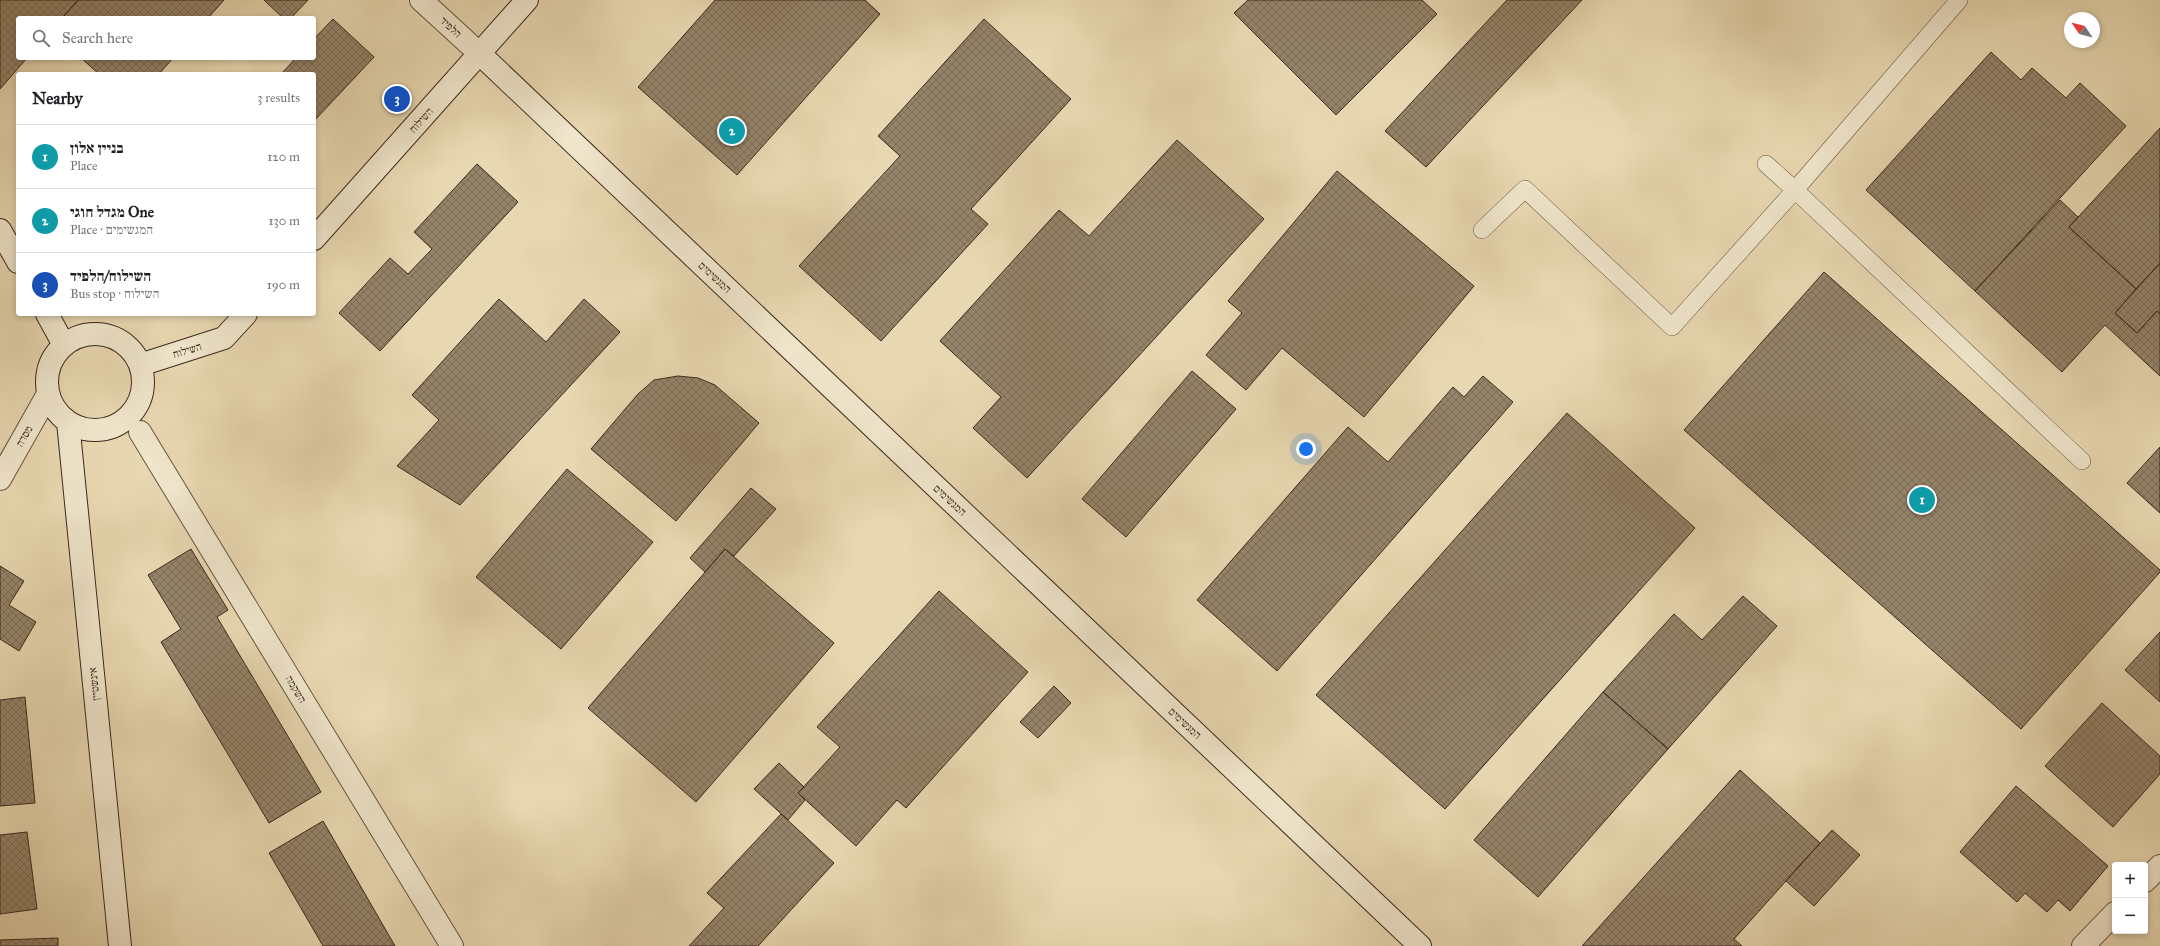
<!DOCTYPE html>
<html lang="en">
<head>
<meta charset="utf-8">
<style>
  body { margin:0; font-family:"IM FELL Great Primer","Frank Ruhl Libre",serif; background:#f2f2f2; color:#202124 }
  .controls { position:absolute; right:12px; bottom:12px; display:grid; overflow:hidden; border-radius:4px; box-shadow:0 2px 6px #0003 }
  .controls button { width:36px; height:36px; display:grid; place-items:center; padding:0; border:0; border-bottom:1px solid #e0e0e0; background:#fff; color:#202124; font:20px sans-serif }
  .compass { position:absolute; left:2064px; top:12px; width:36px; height:36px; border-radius:50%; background:#fff; box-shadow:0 2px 6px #0003; rotate:305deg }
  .you { position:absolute; left:1306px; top:449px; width:14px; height:14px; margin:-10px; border:3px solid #fff; border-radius:50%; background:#1a73e8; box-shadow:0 0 0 6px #1a73e833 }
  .badge { display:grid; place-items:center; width:26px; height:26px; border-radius:50%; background:#b45309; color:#fff; font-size:13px; font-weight:700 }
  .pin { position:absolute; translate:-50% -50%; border:2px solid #fff; box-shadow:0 1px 4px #0006 }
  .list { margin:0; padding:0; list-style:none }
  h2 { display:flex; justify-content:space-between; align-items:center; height:52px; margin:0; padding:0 16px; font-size:17px }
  h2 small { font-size:13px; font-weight:400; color:#757577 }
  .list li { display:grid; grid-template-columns:26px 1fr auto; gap:12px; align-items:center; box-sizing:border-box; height:64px; padding:0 16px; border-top:1px solid #e0e0e0 }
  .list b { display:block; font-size:15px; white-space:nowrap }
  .list p { margin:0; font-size:13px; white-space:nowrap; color:#757577 }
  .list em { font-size:13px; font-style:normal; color:#757577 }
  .icon { flex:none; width:22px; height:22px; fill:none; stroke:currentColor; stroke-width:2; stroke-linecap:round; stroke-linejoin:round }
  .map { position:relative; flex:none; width:2160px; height:946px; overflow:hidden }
  .search { position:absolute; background:#fff; box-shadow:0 2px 6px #0003; left:16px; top:16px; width:300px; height:44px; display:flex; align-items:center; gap:10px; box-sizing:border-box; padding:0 14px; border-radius:4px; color:#757577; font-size:15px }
  .panel { position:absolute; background:#fff; box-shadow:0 2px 6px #0003; left:16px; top:72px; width:300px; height:244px; border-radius:4px }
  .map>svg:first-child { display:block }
</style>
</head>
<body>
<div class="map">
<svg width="2160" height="946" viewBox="0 0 2160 946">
  <defs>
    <pattern id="building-cross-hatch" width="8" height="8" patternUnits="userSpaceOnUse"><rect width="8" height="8" fill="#95846a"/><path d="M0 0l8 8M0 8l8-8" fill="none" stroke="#7b6c57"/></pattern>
  </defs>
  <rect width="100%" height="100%" fill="#e8d8b1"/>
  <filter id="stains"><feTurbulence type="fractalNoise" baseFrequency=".005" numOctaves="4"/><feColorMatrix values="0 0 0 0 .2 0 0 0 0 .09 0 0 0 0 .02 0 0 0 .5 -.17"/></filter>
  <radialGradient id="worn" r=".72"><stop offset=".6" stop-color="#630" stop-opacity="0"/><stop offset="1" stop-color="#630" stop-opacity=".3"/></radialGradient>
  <path fill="url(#building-cross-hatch)" stroke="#3b291e" d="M0,0H78L62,18H18V58H27L0,89Z
    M78,0H224L208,18H62Z
    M264,0H308L291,18H283Z
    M715,0H865L880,14L737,175L638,87Z
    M1248,0H1422L1437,14L1336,115L1234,13Z
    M1507,0H1582L1426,167L1385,131Z
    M333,19L374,57L314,121V74H281L296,58H314V39Z
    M984,19L1071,99L971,209L988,224L881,341L799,266L900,156L878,136Z
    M1991,52L2021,80L2032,68L2066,98L2080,83L2126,126L1975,291L1866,190Z
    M81,58H173L159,74H99Z
    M2160,128V263L2136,289L2069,227Z
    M1177,140L1264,219L1027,478L973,428L1001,397L940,341L1059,210L1089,236Z
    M477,164L518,202L380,351L339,313L390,258L408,274L432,249L414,232Z
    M1337,171L1474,286L1364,417L1282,348L1246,390L1206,355L1242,313L1228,301Z
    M2060,200L2078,217L2069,227L2136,289L2115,313L2137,333L2157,311L2160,314V376L2105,325L2062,372L1975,291Z
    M2160,263V314L2157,311L2137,333L2115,313Z
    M1824,272L2160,570V572L2021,729L1684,430Z
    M499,299L546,342L584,299L620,332L460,505L397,466L439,420L412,395Z
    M1192,371L1236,409L1126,537L1082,499Z
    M678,376L698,378L715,385L759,423L676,521L591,449L638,394L654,380Z
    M1483,376L1513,402L1277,671L1197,600L1348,427L1388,462L1453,387L1464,397Z
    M1567,413L1695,528L1445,809L1316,695Z
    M2160,447V513L2127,483Z
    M567,469L653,542L561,649L476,577Z
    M751,488L776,509L734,556L725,549L705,572L690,558Z
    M191,549L228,610L217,617L321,792L269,823L161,642L181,629L148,575Z
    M725,549L834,643L696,802L588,708Z
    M0,566L24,581L9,605L36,622L19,651L0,639Z
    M939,591L1028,672L906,808L897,800L856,846L798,793L840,747L817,727Z
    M1743,596L1777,626L1668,749L1603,692L1674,614L1702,640Z
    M2160,632V702L2125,670Z
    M1054,686L1071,703L1038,738L1020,722Z
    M1603,692L1668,749L1538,897L1474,840Z
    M25,697L35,803L0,806V700Z
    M2102,703L2160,756V774L2113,827L2045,766Z
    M779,763L804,787L798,793L805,800L788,820L754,789Z
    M1740,770L1820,843L1734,939L1742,946H1582Z
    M2016,786L2108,866L2070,911L2058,900L2047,912L2025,893L2017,902L1960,852Z
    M781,814L834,863L758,946H689L724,908L707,893Z
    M323,821L395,946H323L269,853Z
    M1832,830L1860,855L1814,906L1786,881Z
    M27,832L37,909L0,914V835Z
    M58,938V946H0V940Z"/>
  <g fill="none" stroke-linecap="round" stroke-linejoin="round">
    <g stroke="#665543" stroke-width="18">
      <path id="lane" d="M1959,0L1795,190L2082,461
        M1482,230L1525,189L1672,327L1795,190L1766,164"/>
    </g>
    <g stroke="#665543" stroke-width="24">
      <path id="street" d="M421,0L480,54
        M140,432L452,946
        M0,479L48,394
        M2145,881L2160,866
        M2083,946L2115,913"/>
    </g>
    <g stroke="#3b291e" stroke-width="24">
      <path id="secondary" d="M480,54L1420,946
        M0,230L18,262
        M314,239L527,0
        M47,314L64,345
        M47 382a48 48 0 1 1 96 0a48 48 0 1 1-96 0Z
        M140,365L224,338L246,314
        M68,422L120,946"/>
    </g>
    <use href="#lane" stroke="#f0e6cc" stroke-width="17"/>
    <use href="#street" stroke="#f0e6cc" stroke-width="22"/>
    <use href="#secondary" stroke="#f0e6cc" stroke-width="22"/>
  </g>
  <g text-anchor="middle" stroke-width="3" stroke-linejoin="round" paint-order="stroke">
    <g font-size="11" fill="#3b291e" stroke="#f0e6cc">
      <text transform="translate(451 27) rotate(43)" y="4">הלפיד</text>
      <text transform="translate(421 120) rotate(-48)" y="4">השילוח</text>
      <text transform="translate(715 277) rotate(43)" y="4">המגשימים</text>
      <text transform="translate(187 350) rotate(-17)" y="4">השילוח</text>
      <text transform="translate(24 436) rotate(-60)" y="4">מסדה</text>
      <text transform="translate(950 500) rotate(43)" y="4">המגשימים</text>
      <text transform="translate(94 684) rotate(-96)" y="4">אינשטיין</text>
      <text transform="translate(296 689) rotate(59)" y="4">השקמה</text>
      <text transform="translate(1185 723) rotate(43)" y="4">המגשימים</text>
    </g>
  </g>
  <rect width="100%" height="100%" filter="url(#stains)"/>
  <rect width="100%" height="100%" fill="url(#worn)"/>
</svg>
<div class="controls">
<button>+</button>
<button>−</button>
</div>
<svg class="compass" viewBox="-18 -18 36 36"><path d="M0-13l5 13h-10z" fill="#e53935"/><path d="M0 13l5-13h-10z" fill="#757577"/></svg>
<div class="you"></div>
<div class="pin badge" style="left:1922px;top:500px;background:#0f9aa8">1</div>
<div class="pin badge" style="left:732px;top:131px;background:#0f9aa8">2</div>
<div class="pin badge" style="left:397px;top:99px;background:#1a4fb4">3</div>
<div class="search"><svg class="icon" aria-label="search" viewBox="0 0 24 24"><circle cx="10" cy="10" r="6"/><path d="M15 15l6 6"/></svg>Search here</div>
<section class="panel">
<h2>Nearby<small>3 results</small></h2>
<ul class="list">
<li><span class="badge" style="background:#0f9aa8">1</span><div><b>בניין אלון</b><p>Place</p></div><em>120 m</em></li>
<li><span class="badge" style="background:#0f9aa8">2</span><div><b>מגדל חוגי One</b><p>Place · המגשימים</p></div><em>130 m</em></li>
<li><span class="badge" style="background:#1a4fb4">3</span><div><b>השילוח/הלפיד</b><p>Bus stop · השילוח</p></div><em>190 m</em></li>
</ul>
</section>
</div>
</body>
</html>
